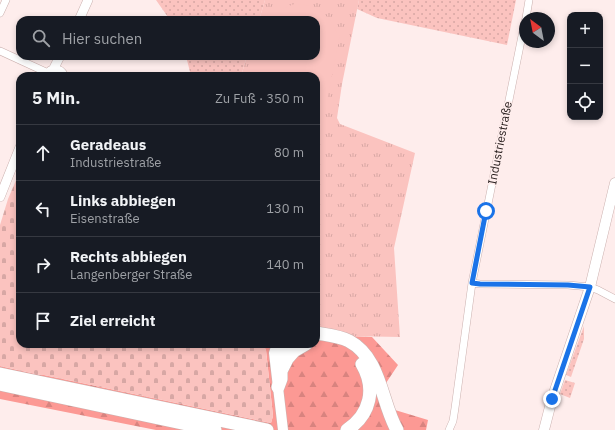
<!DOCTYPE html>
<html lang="de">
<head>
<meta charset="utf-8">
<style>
  body { margin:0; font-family:"IBM Plex Sans",sans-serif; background:#242831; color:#f1f3f6 }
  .controls { position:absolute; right:12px; top:12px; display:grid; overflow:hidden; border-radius:8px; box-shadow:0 2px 6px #0003 }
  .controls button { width:36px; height:36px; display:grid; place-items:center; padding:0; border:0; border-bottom:1px solid #363941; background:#171b24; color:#f1f3f6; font:20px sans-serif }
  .compass { position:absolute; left:519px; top:12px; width:36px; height:36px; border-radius:50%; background:#171b24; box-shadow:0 2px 6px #0003; rotate:328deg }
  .stop { position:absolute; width:12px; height:12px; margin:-9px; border:3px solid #1a73e8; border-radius:50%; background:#fff }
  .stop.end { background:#1a73e8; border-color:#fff; box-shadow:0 1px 4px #0008 }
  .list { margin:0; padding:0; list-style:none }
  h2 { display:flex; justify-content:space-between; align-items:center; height:52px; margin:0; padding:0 16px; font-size:17px }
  h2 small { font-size:13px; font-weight:400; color:#9ea1a6 }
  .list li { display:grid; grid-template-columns:26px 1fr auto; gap:12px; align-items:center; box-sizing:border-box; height:56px; padding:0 16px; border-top:1px solid #363941 }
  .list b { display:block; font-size:15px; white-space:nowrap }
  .list p { margin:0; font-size:13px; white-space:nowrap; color:#9ea1a6 }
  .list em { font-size:13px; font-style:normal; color:#9ea1a6 }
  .icon { flex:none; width:22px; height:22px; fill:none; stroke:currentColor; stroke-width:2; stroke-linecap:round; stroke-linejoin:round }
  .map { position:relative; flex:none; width:615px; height:430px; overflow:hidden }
  .search { position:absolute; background:#171b24; box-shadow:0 2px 6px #0003; left:16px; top:16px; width:304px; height:44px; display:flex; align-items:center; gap:10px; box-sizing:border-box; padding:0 14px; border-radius:12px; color:#9ea1a6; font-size:15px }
  .panel { position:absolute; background:#171b24; box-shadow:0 2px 6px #0003; left:16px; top:72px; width:304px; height:276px; border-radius:12px }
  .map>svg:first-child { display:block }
</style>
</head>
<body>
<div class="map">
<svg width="615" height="430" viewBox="0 0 615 430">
  <defs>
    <pattern id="grass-dots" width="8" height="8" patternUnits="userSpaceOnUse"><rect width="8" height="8" fill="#fbc3bf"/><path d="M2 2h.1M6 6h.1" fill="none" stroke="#d7a7a4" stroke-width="1.8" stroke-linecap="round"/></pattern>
    <pattern id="forest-firs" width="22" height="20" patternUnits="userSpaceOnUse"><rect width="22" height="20" fill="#fc9994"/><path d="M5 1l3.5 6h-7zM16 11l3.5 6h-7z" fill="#d8837f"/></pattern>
    <pattern id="cemetery-stones" width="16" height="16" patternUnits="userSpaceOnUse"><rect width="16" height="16" fill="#fbc3bf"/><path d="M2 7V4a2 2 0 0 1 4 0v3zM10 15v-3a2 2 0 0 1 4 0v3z" fill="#d7a7a4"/></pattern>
    <pattern id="park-tufts" width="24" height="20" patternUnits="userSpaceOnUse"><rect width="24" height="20" fill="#fbc3bf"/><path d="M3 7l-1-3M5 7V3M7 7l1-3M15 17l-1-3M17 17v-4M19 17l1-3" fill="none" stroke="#d7a7a4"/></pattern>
  </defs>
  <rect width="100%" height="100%" fill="#feedec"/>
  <path fill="url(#grass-dots)" d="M156,0H265L259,20H170Z
    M359,0H516L507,45L377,18L357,9Z
    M186,56H247L241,76H191Z
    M584,326V339L571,377L566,375Z
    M565,380L575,383L570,398L560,394Z"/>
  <path fill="url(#forest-firs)" d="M316,327L347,336L372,337L398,365L386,383L395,410L428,420L426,430H156L0,399V366L40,375H44L271,423L273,416L266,350L263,344H316Z"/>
  <path fill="url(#cemetery-stones)" d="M20,171V344H263L266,350L273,416L271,423L44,375H40L0,366V225L8,199Z"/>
  <path fill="url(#park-tufts)" d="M265,0H359L342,84L337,118L340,124L415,153L394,248L400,337L347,336L316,327V76H241L247,56H316V20H259Z"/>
  <path fill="#fbc3bf" d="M295,4C315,3 330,15 337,33L340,34L318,148L316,147V76H253L257,56H316V20H265L266,11C279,13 283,7 295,4Z"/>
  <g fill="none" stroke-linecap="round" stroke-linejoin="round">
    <g stroke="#cbb1af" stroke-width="8">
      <path id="minor" d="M0,13L6,0
        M526,18L529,0
        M0,51L48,73
        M472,283L480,284L568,285L590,287L598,290L615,299
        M449,430L453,421L455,408L472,283L525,21"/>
    </g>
    <g stroke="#cbb1af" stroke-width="10">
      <path id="tertiary" d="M79,20L88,0
        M53,70L60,56
        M47,76C51,67 60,68 64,76
        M0,197L20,147"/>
    </g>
    <g stroke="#cbb1af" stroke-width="11">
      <path id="secondary" d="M277,344L274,353L283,430
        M276,362L285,345
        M544,430L552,399L590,287L615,183"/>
    </g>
    <g stroke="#cbb1af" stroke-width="14">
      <path id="motorway" d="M316,333C327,335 339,336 349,341C381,358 381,402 397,430
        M0,374L267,430
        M0,384L215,430
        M278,387L281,379V371L287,359L294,351L306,344
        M347,430C371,414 376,388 362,364"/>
    </g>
    <use href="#minor" stroke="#fff" stroke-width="7"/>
    <use href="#tertiary" stroke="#fff" stroke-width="9"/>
    <use href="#secondary" stroke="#fff" stroke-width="10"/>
    <use href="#motorway" stroke="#fff" stroke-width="13"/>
  </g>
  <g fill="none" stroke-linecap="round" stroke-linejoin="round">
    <path stroke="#1a73e8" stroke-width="5" d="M486,211L472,283L480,284L568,285L590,287L552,399"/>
  </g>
  <g text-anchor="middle" stroke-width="3" stroke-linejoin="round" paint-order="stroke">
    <g font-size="12" fill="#261d1c" stroke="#feedec">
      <text transform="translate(500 143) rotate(-79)" y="4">Industriestraße</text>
    </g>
  </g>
</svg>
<div class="controls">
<button>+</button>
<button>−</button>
<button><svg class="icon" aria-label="locate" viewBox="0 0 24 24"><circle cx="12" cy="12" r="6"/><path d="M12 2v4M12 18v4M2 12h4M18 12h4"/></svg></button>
</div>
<svg class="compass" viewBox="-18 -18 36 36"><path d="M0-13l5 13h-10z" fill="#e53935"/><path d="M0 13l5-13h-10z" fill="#9ea1a6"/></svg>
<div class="stop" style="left:486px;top:211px"></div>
<div class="stop end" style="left:552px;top:399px"></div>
<div class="search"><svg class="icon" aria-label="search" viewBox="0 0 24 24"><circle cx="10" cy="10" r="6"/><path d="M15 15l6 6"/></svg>Hier suchen</div>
<section class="panel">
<h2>5 Min.<small>Zu Fuß · 350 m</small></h2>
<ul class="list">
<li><svg class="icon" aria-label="ahead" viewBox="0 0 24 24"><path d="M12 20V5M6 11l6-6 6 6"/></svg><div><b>Geradeaus</b><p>Industriestraße</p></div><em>80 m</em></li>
<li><svg class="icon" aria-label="left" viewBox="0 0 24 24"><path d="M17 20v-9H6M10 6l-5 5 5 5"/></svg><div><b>Links abbiegen</b><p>Eisenstraße</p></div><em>130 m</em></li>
<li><svg class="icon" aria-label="right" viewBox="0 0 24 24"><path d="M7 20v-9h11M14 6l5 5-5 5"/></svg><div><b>Rechts abbiegen</b><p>Langenberger Straße</p></div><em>140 m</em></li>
<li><svg class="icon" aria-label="arrive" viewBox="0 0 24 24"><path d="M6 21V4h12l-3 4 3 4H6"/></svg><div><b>Ziel erreicht</b></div></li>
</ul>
</section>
</div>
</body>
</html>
